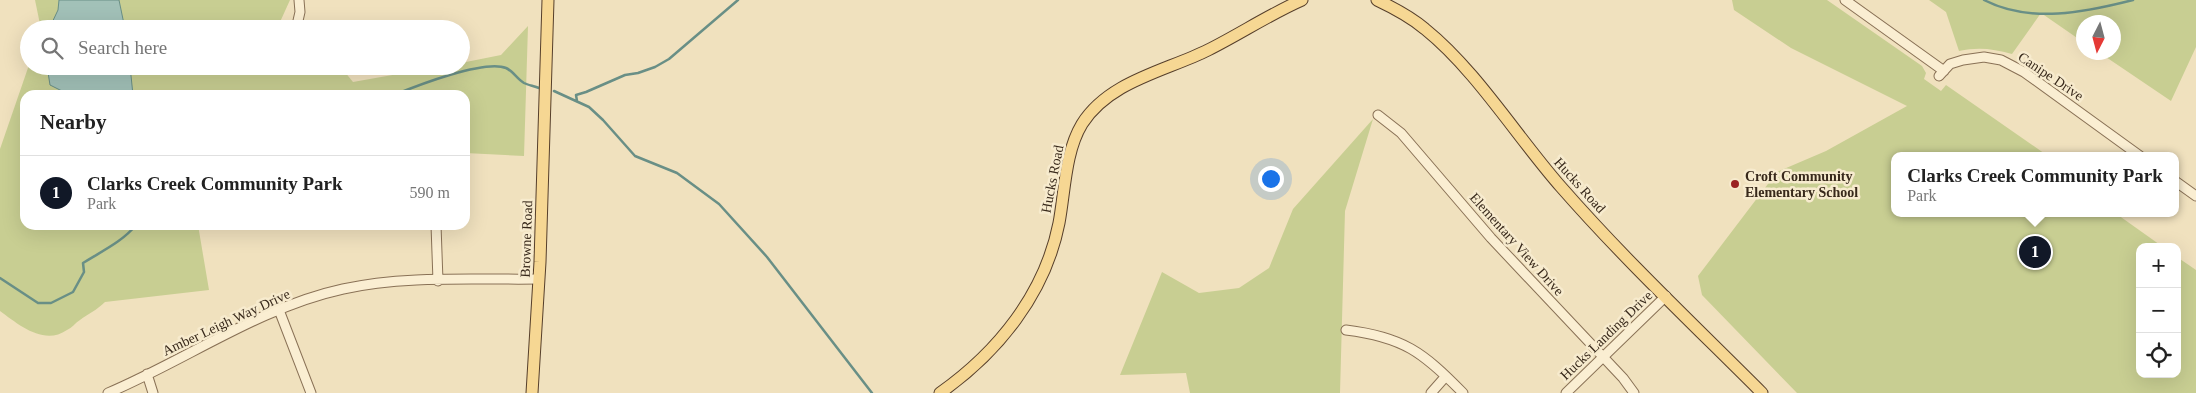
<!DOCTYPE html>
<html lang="en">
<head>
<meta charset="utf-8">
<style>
  body { margin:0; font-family:Georgia,serif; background:#f2f2f2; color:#222 }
  .controls { position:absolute; right:15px; bottom:15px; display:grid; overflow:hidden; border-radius:10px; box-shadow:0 5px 20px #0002 }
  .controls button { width:45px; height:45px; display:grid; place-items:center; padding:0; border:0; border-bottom:1px solid #e0e0e0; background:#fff; color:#222; font:25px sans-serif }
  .compass { position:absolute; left:2076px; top:15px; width:45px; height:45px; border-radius:50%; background:#fff; box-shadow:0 5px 20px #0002; rotate:186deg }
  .you { position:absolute; left:1270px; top:178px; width:18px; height:18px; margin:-12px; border:4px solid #fff; border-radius:50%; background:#1a73e8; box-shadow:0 0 0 8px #1a73e833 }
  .badge { display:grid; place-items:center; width:32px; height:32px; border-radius:50%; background:#111827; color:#fff; font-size:16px; font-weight:700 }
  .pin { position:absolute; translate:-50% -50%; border:2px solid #fff; box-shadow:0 1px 5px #0006 }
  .popup { position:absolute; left:1891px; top:152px; width:288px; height:65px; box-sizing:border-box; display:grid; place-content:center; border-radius:10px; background:#fff; filter:drop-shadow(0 1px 4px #0005); font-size:16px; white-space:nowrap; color:#767676 }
  .popup b { font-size:19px; color:#222 }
  .popup::after { content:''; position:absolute; left:50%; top:100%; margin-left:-10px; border:10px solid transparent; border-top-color:#fff }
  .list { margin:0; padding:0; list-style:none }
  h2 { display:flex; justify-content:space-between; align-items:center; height:65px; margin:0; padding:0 20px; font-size:21px }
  h2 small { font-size:16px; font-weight:400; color:#767676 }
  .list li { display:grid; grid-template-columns:32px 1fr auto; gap:15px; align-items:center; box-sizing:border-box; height:75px; padding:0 20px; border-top:1px solid #e0e0e0 }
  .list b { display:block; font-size:19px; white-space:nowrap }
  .list p { margin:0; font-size:16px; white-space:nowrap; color:#767676 }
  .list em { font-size:16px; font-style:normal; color:#767676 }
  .icon { flex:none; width:28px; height:28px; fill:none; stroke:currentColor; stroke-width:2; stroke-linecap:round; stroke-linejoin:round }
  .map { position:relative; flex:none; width:2196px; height:393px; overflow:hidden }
  .search { position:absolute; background:#fff; box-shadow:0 5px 20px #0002; left:20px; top:20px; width:450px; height:55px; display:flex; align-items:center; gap:12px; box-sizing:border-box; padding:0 18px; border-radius:28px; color:#767676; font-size:19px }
  .panel { position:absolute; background:#fff; box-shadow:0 5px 20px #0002; left:20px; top:90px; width:450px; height:140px; border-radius:15px }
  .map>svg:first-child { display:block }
</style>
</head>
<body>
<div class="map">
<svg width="2196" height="393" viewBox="0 0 2196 393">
  <rect width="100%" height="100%" fill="#f0e1be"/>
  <path fill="#c8ce92" d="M35,0H290L280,22V29H41Z
    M1732,0H1827L1922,66L1926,73L1924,79L1941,91L1946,85L2048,156H1895V213H2119L2118,215L2163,247H2140V374H2177V257L2196,270V393H1797L1702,295L1698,276L1777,172L1826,151L1907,106L1791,48L1734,10Z
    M1929,0H2196V47L2171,101L2100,53L2114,52V22H2084L2083,42L2041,13L2012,54C1993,49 1979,47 1959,51L1946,12Z
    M528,26L524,156L465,153V95H25V225H198L209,290L105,302C97,310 88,314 80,320C75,323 72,328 67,330C44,346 19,325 0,311V149L29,65L340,66L353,82L443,66H461V63L501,55Z
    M1373,119L1345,211L1340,393H1190L1186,373L1120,375L1162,272L1199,293L1239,288L1269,268L1293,209Z"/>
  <path fill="#a2c1b8" stroke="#698f86" d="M59,0H119L125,29H49L58,10Z
    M47,66H130L133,95H70L50,85Z"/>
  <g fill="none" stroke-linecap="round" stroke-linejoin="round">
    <path stroke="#698f86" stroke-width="2.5" d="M1984,0C2030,24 2086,12 2133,0
      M554,91L589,107L603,120L635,156L677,173L719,204L767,257L872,393
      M394,95C416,86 485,59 506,68C513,71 517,79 524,83C528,85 534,86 539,88
      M577,101L576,95L586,92L625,75L638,73L655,67L669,59L738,0
      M0,278L38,303H51L73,292L84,272L83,263C102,251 122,242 136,225"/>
    <g stroke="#897156" stroke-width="11">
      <path id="minor" d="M1845,0L1944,71
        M297,25L300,12L299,0
        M1939,76L1950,64L1963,60L1984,57L2001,60L2024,72L2140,156
        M1378,115L1401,133L1491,238L1623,378L1634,393
        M2175,181L2196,196
        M436,225L438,281
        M279,310L311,393
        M1346,330C1403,337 1423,352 1463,393
        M147,374L153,393
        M108,393C186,360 260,307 343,289C404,275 476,280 539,279
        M1431,393L1446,376
        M1566,393L1666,296"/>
    </g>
    <g stroke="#563f2b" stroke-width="13">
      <path id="major" d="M1377,0C1394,8 1411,17 1425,29C1476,70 1517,137 1561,187C1624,259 1694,325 1762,393
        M532,393L540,262L548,0
        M940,393C998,352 1045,294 1059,223C1065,191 1065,152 1082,124C1109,81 1166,71 1208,50C1240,34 1270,14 1302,0"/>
    </g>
    <use href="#minor" stroke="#faeed2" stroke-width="9"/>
    <use href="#major" stroke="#f6d793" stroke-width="11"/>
  </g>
  <circle fill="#9b2324" stroke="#f7ebce" stroke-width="2" cx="1735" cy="184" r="5"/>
  <g text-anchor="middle" stroke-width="5" stroke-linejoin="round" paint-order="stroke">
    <g font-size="14" fill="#38291b" stroke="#f7ebce">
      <text transform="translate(2051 76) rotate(34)" y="5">Canipe Drive</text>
      <text transform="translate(1052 179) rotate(-79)" y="5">Hucks Road</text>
      <text transform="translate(1580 185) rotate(48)" y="5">Hucks Road</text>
      <text transform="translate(526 239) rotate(-88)" y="5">Browne Road</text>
      <text transform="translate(1517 244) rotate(48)" y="5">Elementary View Drive</text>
      <text transform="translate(226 322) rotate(-25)" y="5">Amber Leigh Way Drive</text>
      <text transform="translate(1606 335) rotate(-44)" y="5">Hucks Landing Drive</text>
    </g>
    <g font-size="14" font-weight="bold" fill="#38291b" stroke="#f7ebce" text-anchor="start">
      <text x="1745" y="181">Croft Community<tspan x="1745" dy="16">Elementary School</tspan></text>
    </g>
  </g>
</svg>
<div class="controls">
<button>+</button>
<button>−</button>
<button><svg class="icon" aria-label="locate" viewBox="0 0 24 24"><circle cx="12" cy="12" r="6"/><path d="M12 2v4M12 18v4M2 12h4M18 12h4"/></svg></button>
</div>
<svg class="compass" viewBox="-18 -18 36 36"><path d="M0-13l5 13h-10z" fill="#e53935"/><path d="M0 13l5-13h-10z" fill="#767676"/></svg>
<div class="you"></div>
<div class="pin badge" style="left:2035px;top:252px">1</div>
<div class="popup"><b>Clarks Creek Community Park</b>Park</div>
<div class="search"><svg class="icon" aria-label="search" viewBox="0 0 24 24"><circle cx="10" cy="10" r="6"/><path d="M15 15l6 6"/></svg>Search here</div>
<section class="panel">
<h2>Nearby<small></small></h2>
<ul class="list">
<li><span class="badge">1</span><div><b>Clarks Creek Community Park</b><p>Park</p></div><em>590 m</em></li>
</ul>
</section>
</div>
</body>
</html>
